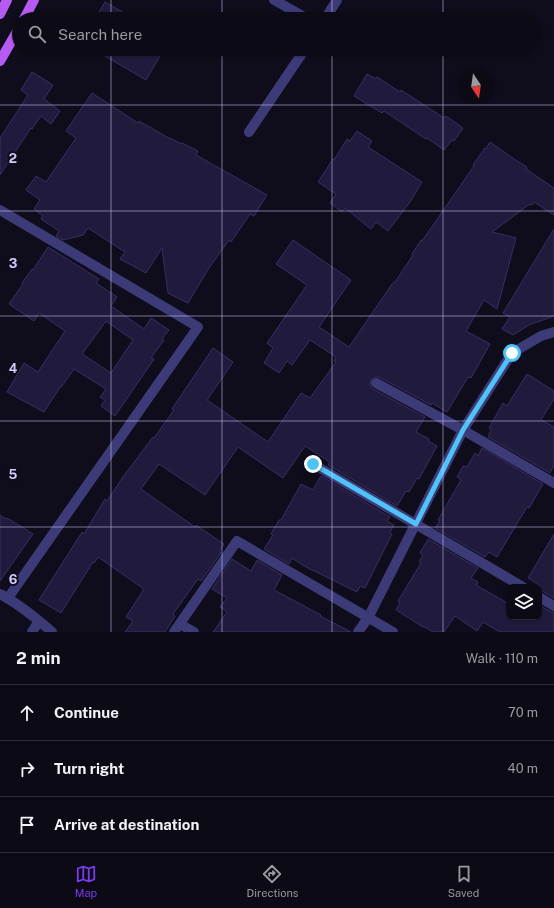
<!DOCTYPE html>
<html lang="en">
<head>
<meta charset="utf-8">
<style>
  body { margin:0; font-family:"Public Sans",sans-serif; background:#191822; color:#f1f3f6 }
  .controls { position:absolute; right:12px; bottom:12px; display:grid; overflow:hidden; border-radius:8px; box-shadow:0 1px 3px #0004 }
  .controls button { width:36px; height:36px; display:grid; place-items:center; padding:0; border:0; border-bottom:1px solid #2b2b34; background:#0b0a15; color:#f1f3f6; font:20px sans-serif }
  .compass { position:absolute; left:458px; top:68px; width:36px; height:36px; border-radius:50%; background:#0b0a15; box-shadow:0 1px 3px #0004; rotate:167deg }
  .stop { position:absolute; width:12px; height:12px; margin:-9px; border:3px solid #4fc3f7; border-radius:50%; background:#fff }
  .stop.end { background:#4fc3f7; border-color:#fff; box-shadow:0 1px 4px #0008 }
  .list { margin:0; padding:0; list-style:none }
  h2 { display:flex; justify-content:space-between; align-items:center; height:52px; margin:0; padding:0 16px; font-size:17px }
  h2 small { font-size:13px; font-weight:400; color:#9a9aa0 }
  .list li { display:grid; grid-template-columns:26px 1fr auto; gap:12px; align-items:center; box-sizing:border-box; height:56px; padding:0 16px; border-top:1px solid #2b2b34 }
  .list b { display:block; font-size:15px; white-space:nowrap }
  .list em { font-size:13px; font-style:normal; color:#9a9aa0 }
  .icon { flex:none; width:22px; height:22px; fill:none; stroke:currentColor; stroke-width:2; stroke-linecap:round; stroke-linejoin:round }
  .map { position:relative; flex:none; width:554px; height:632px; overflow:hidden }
  .search { position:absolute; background:#0b0a15; box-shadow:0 1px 3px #0004; left:12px; right:12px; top:12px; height:44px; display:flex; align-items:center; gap:10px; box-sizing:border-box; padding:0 14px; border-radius:22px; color:#9a9aa0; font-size:15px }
  .sheet { height:220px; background:#0b0a15 }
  nav { display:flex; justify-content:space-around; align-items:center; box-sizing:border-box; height:56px; border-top:1px solid #2b2b34; background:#0b0a15; font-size:11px; color:#9a9aa0 }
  nav a { display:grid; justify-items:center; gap:2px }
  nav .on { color:#7c3aed }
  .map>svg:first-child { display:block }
</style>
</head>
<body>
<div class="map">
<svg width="554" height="632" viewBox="0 0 554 632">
  <rect width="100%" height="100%" fill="#0f0d1c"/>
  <path fill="#201a3c" stroke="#382e66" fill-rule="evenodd" d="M105,2L135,19H95Z
    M93,49H164L146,80Z
    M32,72L53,85L44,99L60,111L51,124L41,116L32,129L31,128L0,175V138L28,95L21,90Z
    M367,74L376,79L377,77L400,92L401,90L444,118L446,116L463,128L454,141L452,140L444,150L427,138L426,139L384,111L382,113L354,96Z
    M92,93L138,123L139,121L167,137L182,144V143L198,151L196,155L267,195L254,216L250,214L231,242L229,240L209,268L188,303L168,293L162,248L146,273L120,259L125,252L88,228L83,235L63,240L56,236L59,231L41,219L43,216L34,209L40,200L26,190L36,176L46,182L76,138L66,131Z
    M357,131L372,141L368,147L422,182L410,202L388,231L376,222L371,229L345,208L342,212L330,203L336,194L318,182L333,159L334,160L347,139L350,141Z
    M490,142L517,161L527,167L526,169L554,188V215L534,202L532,205L530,204L492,232L516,238L497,309L484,300L466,331L490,344L471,378L468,377L447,412L432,403L431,405L379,377H375L371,380L370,384L371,387L373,389L425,417L416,432L429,439L428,441L437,446L419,479L417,478L409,492L406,491L397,506L328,465L330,462L305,446L283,478L238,447L205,495L159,464L141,489L195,527L196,525L224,544L219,552L221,553L201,581L198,579L173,614L175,616L165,632H125L133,621L126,617L144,589L98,557L94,563L93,562L61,613L39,600L82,532L84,534L105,499L107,501L123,477L153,437L154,438L174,410L172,409L213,348L233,362L207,400L268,442L301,393L310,398L336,362L334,361L336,357L310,340L292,365L287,361L279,373L264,363L273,348L267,343L307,285L276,264L293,240L351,280L319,327L349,347L392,284L395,282L413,255L412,254L421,240L422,241L474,166L473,165L485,148L486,149Z
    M554,229V316L529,325L513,335L502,329L510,317L503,313Z
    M48,247L99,279L96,283L117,297L111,306L144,329L151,318L169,330L162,339L164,340L151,358L154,359L115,416L101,406L105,400L100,397L106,389L74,369L62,386H61L44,412L7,392L24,363L38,372L65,331L39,313L34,321L9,304L23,284L22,283L32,269L33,270ZM106,321L133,340L111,373L82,354Z
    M527,374L554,391V399L541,420L554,427V465L550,473L488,437L491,430L489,428L503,403L507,406Z
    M482,448L543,484L529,508L527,507L497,557L489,552L485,557L435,528L440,521L438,520L461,480L457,477L463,466L467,467L475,453L478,456Z
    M321,476L390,517L387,521L394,525L390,532L392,534L365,588L360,586L357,592L304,566L292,558L289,564L264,549L273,535L271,534L279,520H281L301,484L313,490Z
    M0,515L6,519L7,518L33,534L0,581Z
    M554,534V598L542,591H539V585L528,578Z
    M428,539L478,568L471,578L478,582L476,585L509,604V617H539V605L551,612H554V632H500L483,622L477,631L455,616L444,632H433L423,626V627L396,610L400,603L398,601L421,563L419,562L423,555L420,553Z
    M232,559L251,571L257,560L282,575L274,590L321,615L320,616L351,632H213L227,612L220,607L227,598L212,589Z"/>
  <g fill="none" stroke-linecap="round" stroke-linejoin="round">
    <path stroke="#3c3b78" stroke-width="10" d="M274,0L308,19
      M325,19L337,0
      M249,132L305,49
      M0,210L198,327L8,598
      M376,383L463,430L554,483
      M313,464L523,587
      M0,594C19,604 36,618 52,632
      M539,597L554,606
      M180,624L194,632
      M32,632L39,621
      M174,632L237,541L393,632
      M358,632L368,618L463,430L512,353L541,336L554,332"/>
    <path stroke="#b75af4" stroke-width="10" d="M0,14L7,0
      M24,19L34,0
      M0,61L19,28"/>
  </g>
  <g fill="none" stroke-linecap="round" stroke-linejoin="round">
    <path stroke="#4fc3f7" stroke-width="5" d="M313,464L416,524L463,430L512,353"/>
  </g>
  <path fill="none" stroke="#d0ccfc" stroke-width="1" stroke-opacity="0.55" d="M111,0V19M222,0V19M332,0V19M443,0V19M111,49V632M222,49V632M332,49V632M443,49V632M0,105H554M0,211H554M0,316H554M0,421H554M0,527H554"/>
  <g font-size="13" text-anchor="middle" font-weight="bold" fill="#d0ccfc" stroke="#0f0d1c" stroke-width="4" stroke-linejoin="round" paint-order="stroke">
    <text x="13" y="163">2</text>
    <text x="13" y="268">3</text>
    <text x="13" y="373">4</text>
    <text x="13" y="479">5</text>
    <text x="13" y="584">6</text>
  </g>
</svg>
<div class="controls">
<button><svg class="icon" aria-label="layers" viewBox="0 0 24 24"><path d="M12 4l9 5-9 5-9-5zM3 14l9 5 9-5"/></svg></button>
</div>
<svg class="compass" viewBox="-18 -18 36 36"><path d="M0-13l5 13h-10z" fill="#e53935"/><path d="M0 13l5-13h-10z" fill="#9a9aa0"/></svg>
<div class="stop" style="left:512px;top:353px"></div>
<div class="stop end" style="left:313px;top:464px"></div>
<div class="search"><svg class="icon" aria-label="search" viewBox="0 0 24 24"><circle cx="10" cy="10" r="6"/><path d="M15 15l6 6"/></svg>Search here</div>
</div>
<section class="sheet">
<h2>2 min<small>Walk · 110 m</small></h2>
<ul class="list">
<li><svg class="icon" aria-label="ahead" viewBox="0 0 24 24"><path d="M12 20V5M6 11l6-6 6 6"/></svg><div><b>Continue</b></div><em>70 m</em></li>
<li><svg class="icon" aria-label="right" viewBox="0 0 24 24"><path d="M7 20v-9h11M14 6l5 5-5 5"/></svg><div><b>Turn right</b></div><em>40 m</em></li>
<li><svg class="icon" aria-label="arrive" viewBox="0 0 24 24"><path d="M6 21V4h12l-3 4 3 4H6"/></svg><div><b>Arrive at destination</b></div></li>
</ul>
</section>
<nav>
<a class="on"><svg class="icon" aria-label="map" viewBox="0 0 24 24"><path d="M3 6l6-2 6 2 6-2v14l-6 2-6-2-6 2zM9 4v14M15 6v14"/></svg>Map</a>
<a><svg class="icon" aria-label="directions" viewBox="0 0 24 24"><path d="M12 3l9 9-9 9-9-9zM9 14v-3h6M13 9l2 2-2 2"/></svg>Directions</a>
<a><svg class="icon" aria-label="saved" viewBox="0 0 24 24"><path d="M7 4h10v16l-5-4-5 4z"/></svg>Saved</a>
</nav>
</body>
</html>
